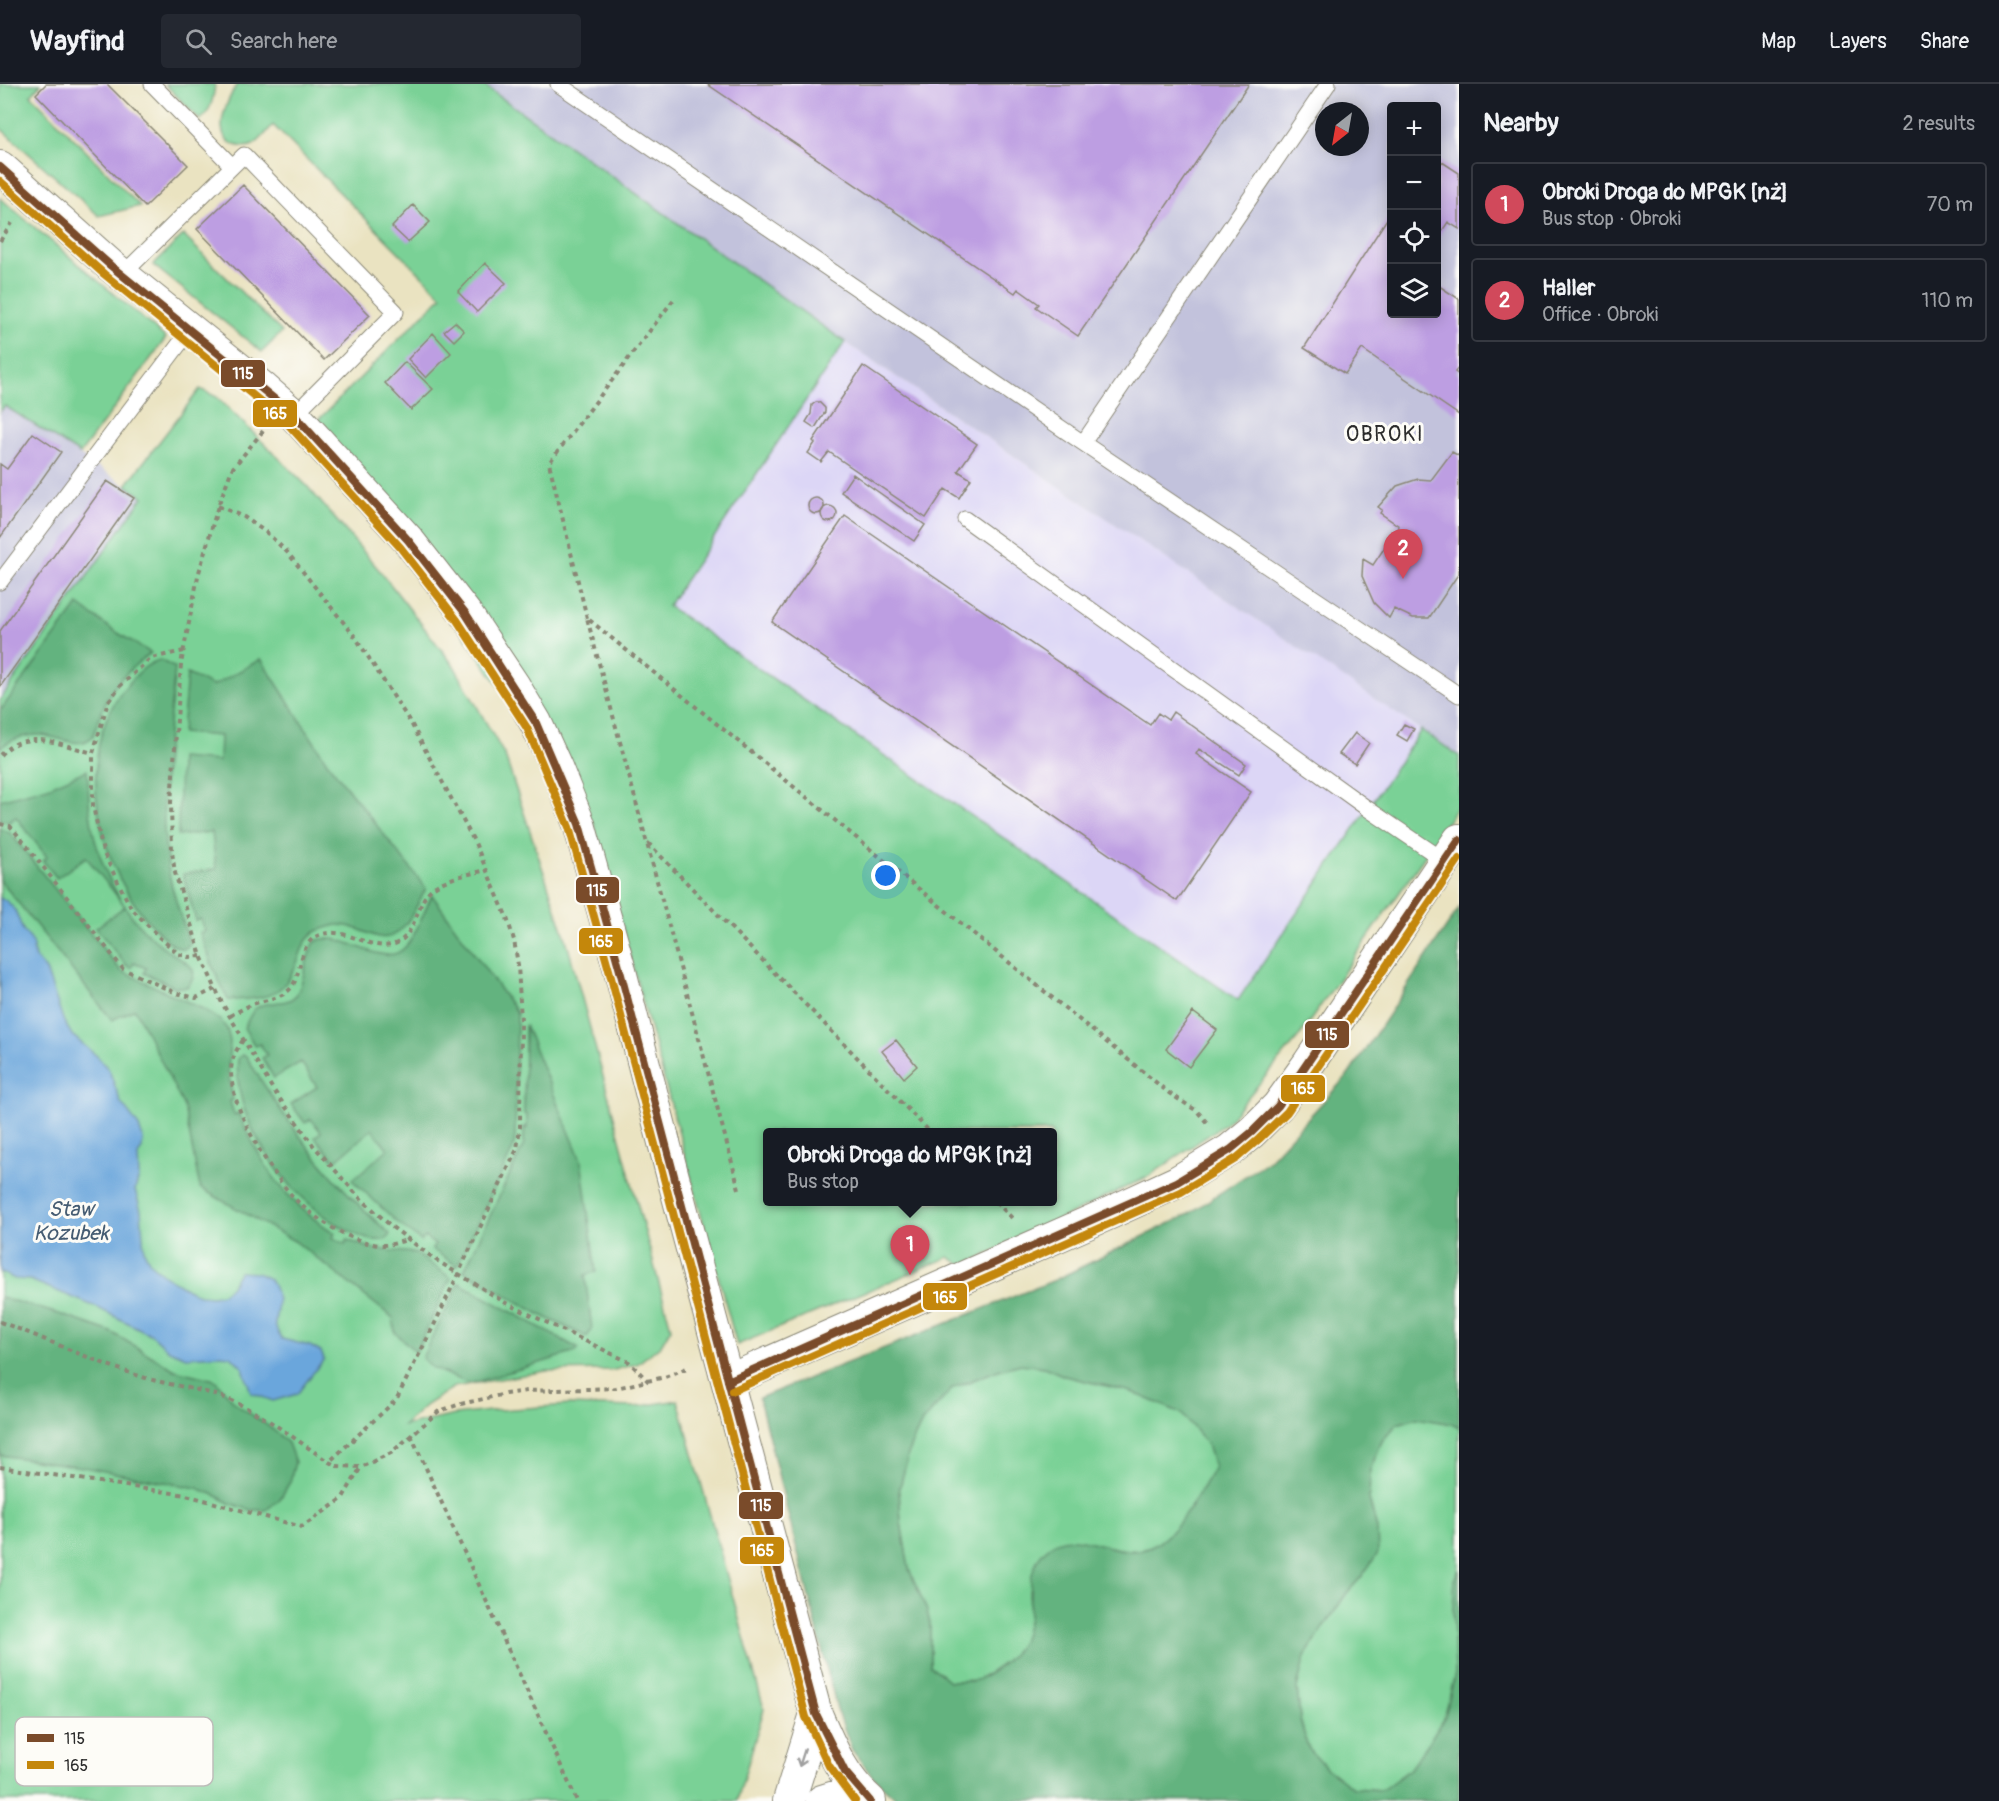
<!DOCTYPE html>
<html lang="en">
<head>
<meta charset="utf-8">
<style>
  body { margin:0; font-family:Pangolin,sans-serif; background:#242831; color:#f1f3f6 }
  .controls { position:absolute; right:18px; top:18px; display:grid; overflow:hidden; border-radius:6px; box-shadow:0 3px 15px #0003 }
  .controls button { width:54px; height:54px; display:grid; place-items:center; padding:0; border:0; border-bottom:2px solid #363941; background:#171b24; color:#f1f3f6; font:30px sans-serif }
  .compass { position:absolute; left:1315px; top:18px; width:54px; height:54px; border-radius:50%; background:#171b24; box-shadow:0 3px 15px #0003; rotate:211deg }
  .you { position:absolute; left:886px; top:792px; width:21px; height:21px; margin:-15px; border:4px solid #fff; border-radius:50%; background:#1a73e8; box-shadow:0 0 0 9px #1a73e833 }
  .badge { display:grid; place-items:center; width:39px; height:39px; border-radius:50%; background:#d1495b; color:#fff; font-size:20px; font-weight:700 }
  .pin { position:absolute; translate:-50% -50px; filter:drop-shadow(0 2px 3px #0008) }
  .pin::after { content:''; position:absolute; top:32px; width:21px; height:18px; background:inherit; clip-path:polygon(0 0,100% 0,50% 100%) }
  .popup { position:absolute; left:763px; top:1044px; width:294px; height:78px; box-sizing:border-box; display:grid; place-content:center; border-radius:6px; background:#171b24; filter:drop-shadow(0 2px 4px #0005); font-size:20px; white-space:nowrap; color:#9ea1a6 }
  .popup b { font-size:22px; color:#f1f3f6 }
  .popup::after { content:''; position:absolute; left:50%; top:100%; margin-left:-12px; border:12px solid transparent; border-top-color:#171b24 }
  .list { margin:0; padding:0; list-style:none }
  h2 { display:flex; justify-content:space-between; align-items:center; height:78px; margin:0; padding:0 24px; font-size:26px }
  h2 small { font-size:20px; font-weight:400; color:#9ea1a6 }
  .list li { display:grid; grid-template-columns:39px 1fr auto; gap:18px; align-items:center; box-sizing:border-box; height:84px; margin:0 12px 12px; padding:0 12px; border:2px solid #363941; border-radius:6px }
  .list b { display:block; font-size:22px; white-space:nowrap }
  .list p { margin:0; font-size:20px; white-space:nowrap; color:#9ea1a6 }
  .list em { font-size:20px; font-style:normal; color:#9ea1a6 }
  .icon { flex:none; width:33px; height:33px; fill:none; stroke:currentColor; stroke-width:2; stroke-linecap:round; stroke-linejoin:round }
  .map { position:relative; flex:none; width:1459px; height:1717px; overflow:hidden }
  header { display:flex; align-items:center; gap:36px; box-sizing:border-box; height:84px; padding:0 30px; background:#171b24; border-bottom:2px solid #363941 }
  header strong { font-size:28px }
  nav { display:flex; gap:33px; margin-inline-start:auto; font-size:21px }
  .search { width:420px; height:54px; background:#242831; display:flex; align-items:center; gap:15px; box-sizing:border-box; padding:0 21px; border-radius:6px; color:#9ea1a6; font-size:22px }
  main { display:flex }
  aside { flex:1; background:#171b24 }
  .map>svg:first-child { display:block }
</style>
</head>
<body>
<header>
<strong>Wayfind</strong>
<div class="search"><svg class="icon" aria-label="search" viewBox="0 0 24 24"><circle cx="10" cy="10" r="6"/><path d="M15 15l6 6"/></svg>Search here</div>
<nav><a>Map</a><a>Layers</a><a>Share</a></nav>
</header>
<main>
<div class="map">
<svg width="1459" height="1717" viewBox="0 0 1459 1717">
  <rect width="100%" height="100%" fill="#fdfcf7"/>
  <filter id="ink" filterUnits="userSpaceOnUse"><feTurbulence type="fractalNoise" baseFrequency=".0167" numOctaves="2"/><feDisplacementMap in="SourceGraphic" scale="12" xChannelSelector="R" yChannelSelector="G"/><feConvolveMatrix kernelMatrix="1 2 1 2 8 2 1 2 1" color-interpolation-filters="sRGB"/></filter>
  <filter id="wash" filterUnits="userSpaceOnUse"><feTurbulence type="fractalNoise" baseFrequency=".008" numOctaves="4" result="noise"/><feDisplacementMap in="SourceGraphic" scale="24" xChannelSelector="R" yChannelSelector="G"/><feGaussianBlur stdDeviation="1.35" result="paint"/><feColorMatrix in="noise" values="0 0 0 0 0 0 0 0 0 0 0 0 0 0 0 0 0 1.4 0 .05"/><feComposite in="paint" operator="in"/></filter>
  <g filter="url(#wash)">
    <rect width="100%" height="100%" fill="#eae3c1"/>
    <path fill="#dcd6f6" d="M845,258L1421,646L1239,916L668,522Z"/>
    <path fill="#c2c2dc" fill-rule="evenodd" d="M482,0H1459V672L845,258ZM1392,22H1436V230H1392ZM1324,27H1360V63H1324Z
      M5,321L143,413L0,616V328Z"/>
    <path fill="#7ad196" stroke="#527e60" stroke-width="1.5" fill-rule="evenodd" d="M0,0H41L31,11L140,122L99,132L0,44Z
      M165,0H215C214,13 211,28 200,36Z
      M237,0H482L845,258L668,522L1238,916L1421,646L1459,672V719L1425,772L1298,954L1226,1039L1149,1092L963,1182L949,1173L737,1261L594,740L317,337L442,212L273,41C267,47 261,57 253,61C247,64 241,63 235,61C210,51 227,17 237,0ZM768,1048H1052V1118H768Z
      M0,114L166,254L80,370L5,322L0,328Z
      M183,151L282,248L262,268L153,181Z
      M200,305L217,313L307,402L380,487L454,582L505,672L566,855L671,1244L661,1261L637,1280L614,1286L546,1287L454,1303L426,1321L403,1342L455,1331L499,1326L569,1321L635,1323L678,1316L764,1625L737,1717H0V616L143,413L126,401Z
      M1021,1280L1044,1283L1065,1292L1132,1308L1181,1329L1207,1360L1214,1383C1201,1406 1177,1453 1151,1463C1135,1469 1120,1465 1105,1462L1029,1506V1534L1023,1556L1009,1575L978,1596L949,1597L930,1581V1540L927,1527L909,1485L901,1439L899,1407L910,1363L922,1338L953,1304L998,1286Z
      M1417,1334L1452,1340L1459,1344V1484L1455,1494V1590L1445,1632L1427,1661L1409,1686L1382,1706L1353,1704L1326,1684L1308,1664L1300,1635L1297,1603L1305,1572L1346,1510L1362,1492L1377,1445L1369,1415L1370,1386L1382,1357L1397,1340Z"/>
    <path fill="#63b37f" stroke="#476f55" stroke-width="1.5" fill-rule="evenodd" d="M78,521L113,546L151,569C114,596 106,610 93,652C80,667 56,651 40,651C25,651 11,655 0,664V627Z
      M261,575L327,678L426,804C420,816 414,829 406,840C382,870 367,841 339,841C333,841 323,845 317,847C308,852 304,859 301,868C286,912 271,915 228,916L214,886L200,849L205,847L201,835L196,837L183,790L216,785L212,748L178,752L180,674L219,677L220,652L182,649L187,590L213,602Z
      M160,576L175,584C168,652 156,726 170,794C175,817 183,839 190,860L184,865C173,864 163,852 155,844C98,789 71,669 125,604C134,593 146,579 160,576Z
      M87,686C89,700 88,714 90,728C94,765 110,805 134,835C146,850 163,864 179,874C184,878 191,881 193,886C195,893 191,899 187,903H175L144,889L146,884L134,879L131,884L126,881L96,844L125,822L86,773L57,794L43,777L47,773L16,733L9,738L0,736V716L48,703Z
      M0,745L10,749L121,887L205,926L221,937L227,945L230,957L228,987L233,1016L230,1017L234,1031L238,1029C262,1081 285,1119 335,1149L333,1154L345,1160L347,1156L373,1165L415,1169L451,1194L416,1268L395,1249L393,1234L296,1158L200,1104L184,1023L135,925L112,936L0,796Z
      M432,811L517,929L515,1053L513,1065L457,1182L432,1165L435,1161L425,1153L421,1157L397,1138L352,1096L388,1065L372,1045L335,1077L315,1053L321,1048L311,1035L305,1039L291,1020L317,1003L301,978L274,994L262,974L267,971L260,960L255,962L244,944C247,938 251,928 256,924C268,915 286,923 296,911C305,900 304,872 316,857C343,844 385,890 407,861C418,847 424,827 432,811Z
      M1459,824V1344L1452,1340L1417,1334L1397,1340L1382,1357L1370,1386L1369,1415L1377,1445L1378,1469L1362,1492L1346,1510L1305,1572L1297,1603L1300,1635L1308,1664L1326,1684L1353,1704L1382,1706L1409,1686L1427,1661L1445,1632L1455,1590L1453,1525L1455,1494L1459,1485V1717L898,1716L872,1692L852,1666L837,1625L759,1314L1055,1196L1187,1131L1269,1076L1349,990ZM1021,1280L1044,1283L1065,1292L1132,1308L1181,1329L1207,1360L1214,1383C1200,1408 1179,1448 1153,1462C1117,1481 1075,1434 1044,1467C1027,1485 1031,1509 1029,1532C1026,1558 1010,1577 989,1590C985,1592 981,1595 977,1596C968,1598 958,1597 949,1597L930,1581V1540L927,1527L909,1485L901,1439L899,1407L910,1363L922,1338L953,1304L998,1286Z
      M525,941L581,1076L596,1188L585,1191L592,1245L587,1253L541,1231L464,1187L524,1060V1043L527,1044V1031L524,1030Z
      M243,971L246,972C286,1039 331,1099 390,1150L387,1155C370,1160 355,1150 340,1142C287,1111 232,1039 238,974Z
      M459,1199L579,1265L576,1268L470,1300L432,1284L422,1274Z
      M0,1213L59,1230L111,1248L175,1286L215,1296L236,1320L271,1344L288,1359L295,1378L290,1398L280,1415L266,1426H251L229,1419L217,1412L197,1404L83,1383L0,1371Z"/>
    <path fill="#6ba6dc" stroke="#4b6884" stroke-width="1.5" d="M0,814L7,817L15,826L23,846L32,857L35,874L46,886L64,938L72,951L98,973L109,986L121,1019L138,1041L143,1054L142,1065L138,1071L139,1093L135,1106L141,1127L144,1167L151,1180L165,1192L189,1206L199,1211L212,1212L222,1210L231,1202L239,1188L257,1189L270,1195C273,1202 278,1210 278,1218C277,1237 270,1236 282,1255L310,1262L321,1268L324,1275L297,1310L273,1317L251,1309L243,1284L231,1272L220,1271L186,1273L169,1266L152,1251L96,1223L30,1196L15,1195L0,1188Z"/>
    <g id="blocks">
      <path fill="#bd9ee2" d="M46,0H107L188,81L145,123L36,10Z
        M707,0H1249L1078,252L1036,223L1039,220L1018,205L1015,209Z
        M1436,74L1459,89V145L1448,138L1436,156Z
        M243,101L370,231L324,276L197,145Z
        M413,121L430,138L408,158L392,143Z
        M1392,127V230H1436V200L1459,215V283L1455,288L1459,291V331L1362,265L1345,290L1304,264Z
        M485,179L506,199L477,228L458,208Z
        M455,238L464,247L454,257L444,247Z
        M433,249L451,269L426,294L408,275Z
        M405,278L433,305L411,326L385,299Z
        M863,282L977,360L958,387L971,395L959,414L945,405L926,434L829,368L821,378L808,369L815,359L813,357Z
        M816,318H819L825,324V328L815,344L806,338L811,330L812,321Z
        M33,349L61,368L0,454V380L7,385Z
        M1452,368L1459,372V489L1429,534H1413L1394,525L1389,534L1374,519L1362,492L1363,475L1373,481L1399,442L1380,429L1382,426L1378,423L1397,402L1418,395L1431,396Z
        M853,390L925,441L914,457L841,408Z
        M107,397L134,414L0,603V547Z
        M808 422a8 8 0 1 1 16 0a8 8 0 1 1-16 0Z
        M821 430a8 8 0 1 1 16 0a8 8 0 1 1-16 0Z
        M845,432L1150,641L1158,629L1168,636L1173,628L1246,680L1239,691L1199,665L1196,670L1251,708L1177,817L772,538Z
        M1404,640L1414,645L1407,657L1397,651Z
        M1355,649L1369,659L1355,680L1339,670Z
        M1193,928L1217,946L1189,983L1166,965Z
        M896,956L917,982L904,994L882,967Z"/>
    </g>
  </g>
  <g filter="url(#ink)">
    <use href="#blocks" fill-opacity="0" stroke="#8a8776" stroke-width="1.5"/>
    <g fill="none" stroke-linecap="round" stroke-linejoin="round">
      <g stroke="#8a8776" stroke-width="17">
        <path id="service" d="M152,0L232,82
          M558,0L1083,359L1459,611
          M122,191L244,71L396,228L294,331
          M1083,359L1328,0
          M965,435L1368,725L1445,777
          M0,498L190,246"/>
      </g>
      <g stroke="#8a8776" stroke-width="34">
        <path id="minor" d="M0,83L111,182L264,305L294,331L408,456L466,530L514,602L536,639L556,683L579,740L619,883L670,1082L816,1630C830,1662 843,1694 870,1717
          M728,1297L1110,1129L1177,1098L1230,1066L1252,1048L1278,1022L1309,979L1459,756
          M789,1717L816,1630
          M822,1717L857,1706"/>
      </g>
      <path stroke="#8a8776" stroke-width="4" stroke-dasharray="4.5 4.5" stroke-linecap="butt" d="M0,157L12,139
        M263,347L232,385L218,422L198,492L181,580L171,718L172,768L175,789L201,872L222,919L272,1004L313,1061L357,1111L392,1143L436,1176L506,1219L629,1278L649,1298
        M218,422L244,433L267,449L287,468L356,554L412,641L475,759L507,834L514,856L518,881L521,937L520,1043L517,1065L437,1235L396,1316L329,1378
        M587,534L549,379L674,215
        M184,567L151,574L120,602L108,618L93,669V722L103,768L131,824L160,854L179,870L188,873L201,872
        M0,671C27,643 61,661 93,669
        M0,740L10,742L22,756L123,885L176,909L196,914L215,905
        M648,759L930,1048
        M230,932C236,928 243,925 250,921C263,916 282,915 291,904C302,889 299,860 317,852C346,839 372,871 397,859C418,848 416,815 434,803C449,793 470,790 487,786
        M243,956C240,961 236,966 234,972C218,1009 272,1092 298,1118C317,1136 347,1155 373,1160C386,1163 397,1159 409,1155
        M739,1105L587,534L1169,1009L1197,1027L1208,1040
        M996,1118L1012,1134
        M0,1238C50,1256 98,1280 149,1295C178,1303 210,1306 237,1319C270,1335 299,1358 329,1378L337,1382L361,1383L391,1369L439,1327L461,1320L505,1310L527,1307L616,1304L665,1293L689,1283
        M411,1351L577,1717
        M0,1383L186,1411L302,1443L342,1415L361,1383"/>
      <use href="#service" stroke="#fff" stroke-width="15"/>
      <use href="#minor" stroke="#fff" stroke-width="32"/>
      <g stroke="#fdfcf7" stroke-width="12">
        <path id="bus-1" d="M0,83L111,182L294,331L408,456L466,530L536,639L579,740L619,883L816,1630L845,1688L870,1717
          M728,1297L1177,1098L1230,1066L1252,1048L1278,1022L1459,756"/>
      </g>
      <g stroke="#fdfcf7" stroke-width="12">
        <path id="bus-2" d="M0,97L104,190L287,339L400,463L457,536L527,644L569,743L609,886L806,1633L829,1682L855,1717
          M732,1307L1181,1108L1237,1074L1259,1055L1287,1028L1459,775"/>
      </g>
      <use href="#bus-1" stroke="#7a4b2a" stroke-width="8"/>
      <use href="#bus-2" stroke="#c4870b" stroke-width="8"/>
    </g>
    <defs><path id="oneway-shaft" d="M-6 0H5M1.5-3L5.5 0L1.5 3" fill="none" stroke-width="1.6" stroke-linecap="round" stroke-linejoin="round" transform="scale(1.5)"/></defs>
    <use stroke="#a0a0a0" href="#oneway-shaft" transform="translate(802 1674) rotate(108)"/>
  </g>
  <g text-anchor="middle" stroke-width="6" stroke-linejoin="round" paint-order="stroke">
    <g font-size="21" letter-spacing="1.5" fill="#2b2b2b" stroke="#fdfcf7">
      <text x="1385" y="357">OBROKI</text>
    </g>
    <g font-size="21" font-style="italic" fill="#455c72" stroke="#fdfcf7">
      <text x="71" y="1132">Staw<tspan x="71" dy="24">Kozubek</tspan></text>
    </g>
  </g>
  <rect x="15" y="1633" width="198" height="69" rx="9" fill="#fdfcf7" stroke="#bebdba" stroke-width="1.5"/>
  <rect x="27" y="1650" width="27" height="8" fill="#7a4b2a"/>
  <rect x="27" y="1677" width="27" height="8" fill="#c4870b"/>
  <g font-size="16" fill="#2b2b2b">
    <text x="64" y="1660">115</text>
    <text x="64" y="1687">165</text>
  </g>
  <g stroke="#fdfcf7" stroke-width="2">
    <rect x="220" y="275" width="46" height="29" rx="6" fill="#7a4b2a"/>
    <rect x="252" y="315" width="46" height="29" rx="6" fill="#c4870b"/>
    <rect x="575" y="792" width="45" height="28" rx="6" fill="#7a4b2a"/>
    <rect x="578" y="843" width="46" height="28" rx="6" fill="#c4870b"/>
    <rect x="1304" y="936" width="46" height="29" rx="6" fill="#7a4b2a"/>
    <rect x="1280" y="990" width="46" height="29" rx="6" fill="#c4870b"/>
    <rect x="922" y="1198" width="46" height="29" rx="6" fill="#c4870b"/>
    <rect x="738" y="1407" width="46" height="29" rx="6" fill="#7a4b2a"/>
    <rect x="739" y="1452" width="46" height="29" rx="6" fill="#c4870b"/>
  </g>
  <g font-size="16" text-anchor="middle" font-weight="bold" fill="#fff">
    <text x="243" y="295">115</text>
    <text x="275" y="335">165</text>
    <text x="597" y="812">115</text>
    <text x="601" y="863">165</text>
    <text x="1327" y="956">115</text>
    <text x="1303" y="1010">165</text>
    <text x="945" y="1219">165</text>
    <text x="761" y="1427">115</text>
    <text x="762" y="1472">165</text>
  </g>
</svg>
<div class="controls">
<button>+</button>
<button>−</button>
<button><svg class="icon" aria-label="locate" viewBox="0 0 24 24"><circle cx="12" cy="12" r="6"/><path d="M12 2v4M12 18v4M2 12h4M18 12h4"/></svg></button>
<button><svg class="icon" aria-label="layers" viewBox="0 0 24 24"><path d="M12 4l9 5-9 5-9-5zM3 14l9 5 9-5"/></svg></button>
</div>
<svg class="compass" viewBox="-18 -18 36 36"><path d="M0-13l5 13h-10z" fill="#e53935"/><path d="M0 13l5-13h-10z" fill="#9ea1a6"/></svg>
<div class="you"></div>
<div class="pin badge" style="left:910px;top:1191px">1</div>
<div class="popup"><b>Obroki Droga do MPGK [nż]</b>Bus stop</div>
<div class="pin badge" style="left:1403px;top:495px">2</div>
</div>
<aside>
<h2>Nearby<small>2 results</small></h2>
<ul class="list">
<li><span class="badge">1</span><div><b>Obroki Droga do MPGK [nż]</b><p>Bus stop · Obroki</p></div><em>70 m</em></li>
<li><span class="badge">2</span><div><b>Haller</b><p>Office · Obroki</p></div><em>110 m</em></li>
</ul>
</aside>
</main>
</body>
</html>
